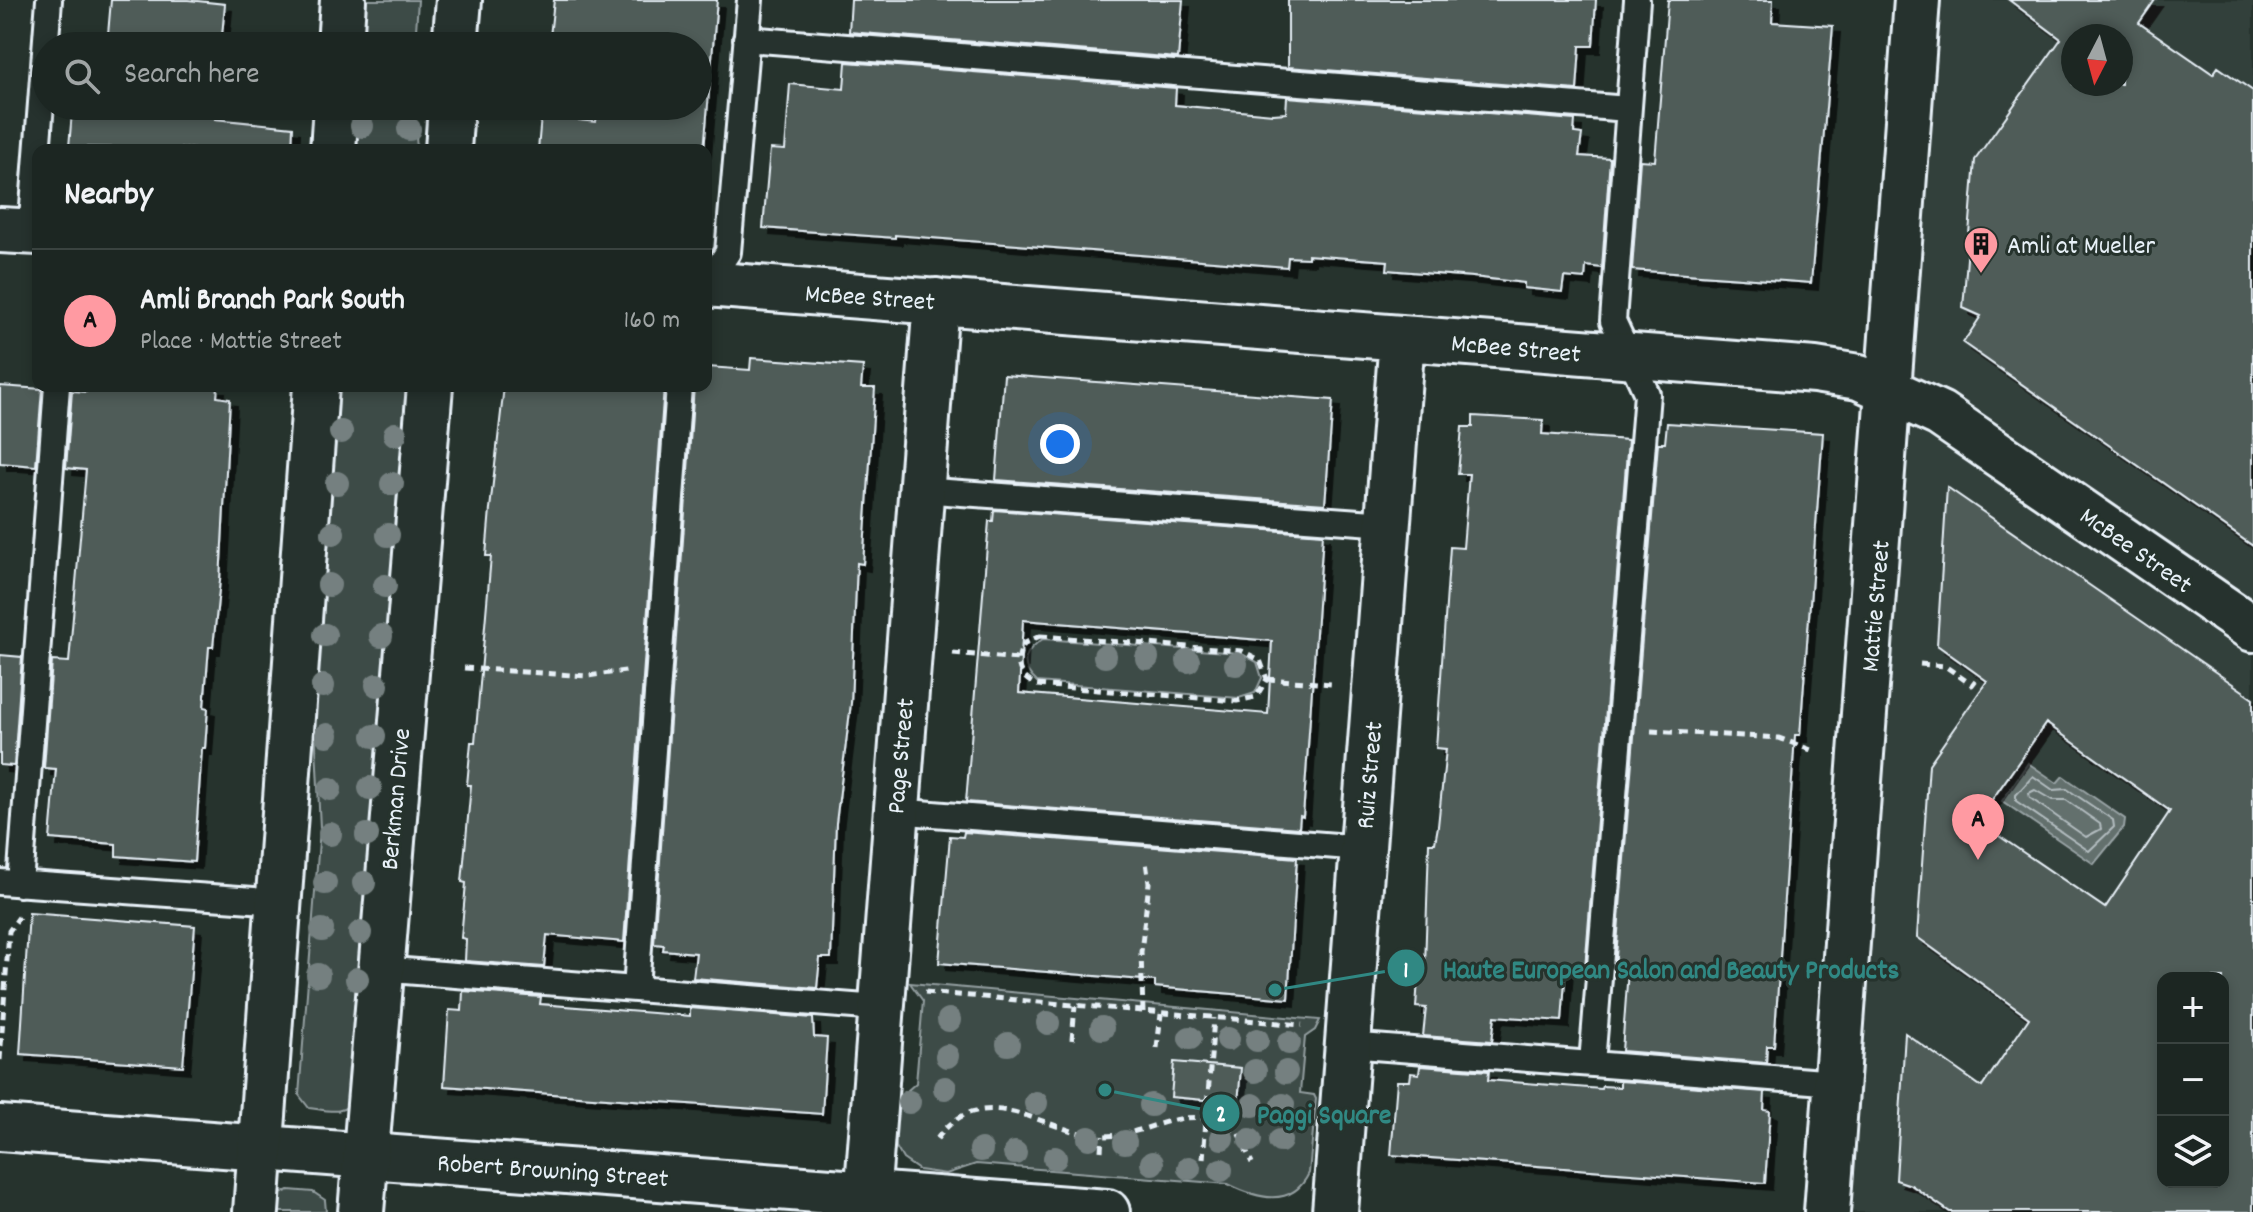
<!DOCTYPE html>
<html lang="en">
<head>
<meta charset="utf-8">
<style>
  body { margin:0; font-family:Dekko,sans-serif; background:#29322f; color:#f1f3f6 }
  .controls { position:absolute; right:24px; bottom:24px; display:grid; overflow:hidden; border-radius:16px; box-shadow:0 4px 12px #0003 }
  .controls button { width:72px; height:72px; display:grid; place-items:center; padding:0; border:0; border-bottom:2px solid #3a4340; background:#1c2622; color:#f1f3f6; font:40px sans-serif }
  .compass { position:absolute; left:2061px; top:24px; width:72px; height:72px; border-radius:50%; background:#1c2622; box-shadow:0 4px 12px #0003; rotate:186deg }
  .you { position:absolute; left:1060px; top:444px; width:28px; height:28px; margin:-20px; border:6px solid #fff; border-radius:50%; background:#1a73e8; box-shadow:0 0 0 12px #1a73e833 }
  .badge { display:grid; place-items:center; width:52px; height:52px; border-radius:50%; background:#ff9aa2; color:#111; font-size:26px; font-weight:700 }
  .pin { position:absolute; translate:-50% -66px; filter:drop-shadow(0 2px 4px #0008) }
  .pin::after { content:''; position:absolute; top:42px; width:28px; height:24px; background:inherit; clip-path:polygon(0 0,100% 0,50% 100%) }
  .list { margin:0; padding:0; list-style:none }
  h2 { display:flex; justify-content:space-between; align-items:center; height:104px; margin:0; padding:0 32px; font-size:34px }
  h2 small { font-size:26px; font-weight:400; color:#a0a5a5 }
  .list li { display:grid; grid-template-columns:52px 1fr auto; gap:24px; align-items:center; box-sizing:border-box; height:144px; padding:0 32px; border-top:2px solid #3a4340 }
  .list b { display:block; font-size:30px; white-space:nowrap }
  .list p { margin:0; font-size:26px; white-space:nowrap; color:#a0a5a5 }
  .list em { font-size:26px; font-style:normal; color:#a0a5a5 }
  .icon { flex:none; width:44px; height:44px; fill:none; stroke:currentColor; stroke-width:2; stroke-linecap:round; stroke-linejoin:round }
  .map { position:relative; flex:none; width:2253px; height:1212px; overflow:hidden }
  .search { position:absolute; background:#1c2622; box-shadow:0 4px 12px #0003; left:32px; top:32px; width:680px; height:88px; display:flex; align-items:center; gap:20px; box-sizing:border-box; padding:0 28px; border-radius:44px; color:#a0a5a5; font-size:30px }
  .panel { position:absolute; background:#1c2622; box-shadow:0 4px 12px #0003; left:32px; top:144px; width:680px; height:248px; border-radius:16px }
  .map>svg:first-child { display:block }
</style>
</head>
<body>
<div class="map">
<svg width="2253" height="1212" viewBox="0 0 2253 1212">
  <defs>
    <filter id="shadow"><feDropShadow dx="7" dy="7" stdDeviation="0" flood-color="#0009"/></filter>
  </defs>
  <rect width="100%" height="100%" fill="#26332d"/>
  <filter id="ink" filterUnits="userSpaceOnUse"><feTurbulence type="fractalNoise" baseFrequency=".0125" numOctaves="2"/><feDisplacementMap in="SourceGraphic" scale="16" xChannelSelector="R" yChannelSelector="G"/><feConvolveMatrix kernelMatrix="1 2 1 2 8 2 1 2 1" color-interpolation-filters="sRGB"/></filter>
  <g filter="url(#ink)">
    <path fill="#333f3a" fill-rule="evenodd" d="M1917,0H2253V1212H1826ZM2073,36H2121V84H2073ZM2163,978H2223V1182H2163Z"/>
    <path fill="#3e4b47" stroke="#939ea0" stroke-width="2" d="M363,0H418L415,46H359Z
      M355,106H414L417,150H351Z
      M334,386H408L354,1098C345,1117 327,1110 309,1108L299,1095L320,828L313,684Z
      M1043,639L1240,653L1257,662L1262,678L1255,693L1239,698L1037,682C1019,666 1023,651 1043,639Z
      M910,983L1320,1020L1315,1030L1305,1037L1300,1093L1314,1095L1316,1099L1309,1173C1292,1209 1256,1198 1228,1184L976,1164L946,1174L919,1170L903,1159L896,1147L895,1131L900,1097L916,1083L923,1001Z
      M289,1190L313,1192L325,1200L326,1212H271L276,1196Z"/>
    <path fill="#636f6d" stroke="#98a3a5" stroke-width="2" d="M2028,763L2057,783L2063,776L2125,819L2124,827L2094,864L2002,801Z"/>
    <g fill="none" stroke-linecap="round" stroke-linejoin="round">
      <path stroke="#b3bdc0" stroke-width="2" d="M2033,776L2053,790L2067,789L2113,820L2114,827L2089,851L2016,801V795Z
        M2035,790L2052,800H2066L2100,824L2101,829L2086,837L2030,798L2029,793Z"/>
    </g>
    <path fill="#505c59" stroke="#e8f1f8" stroke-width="2" fill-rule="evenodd" filter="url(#shadow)" d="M111,0H188L225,4L221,46H107Z
      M554,0H717L704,150H538L541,116L596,122L598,106H698V46H549Z
      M851,0H1183L1178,58L849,32Z
      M1288,0H1596L1593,46H1580L1577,90L1288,67Z
      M1668,0H1773L1772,22L1833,26L1811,283L1632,270L1640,160L1655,161Z
      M2009,0H2155L2139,23L2213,74L2218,67L2253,91V546L1963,343L1981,316L1963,308L1975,160L2061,39ZM2073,36H2121V84H2073Z
      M846,62L1176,88L1175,105L1273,114L1286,113L1287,97L1575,120L1574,133L1582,134L1579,156L1610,158L1602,268L1586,266L1585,279L1564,277L1562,292L1524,288V283L1473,277L1387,270L1388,261L1308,255V258L1288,257L1287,267L895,235V238L763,228L770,149L785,150L790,84L844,89Z
      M103,106H216L215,119L293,127L292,150L69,147L72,112L102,115Z
      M751,358L863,366L861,388H875L863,564L857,563L851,703L836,823L831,958H820L817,988L693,978L696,953L663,950L664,945L654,944L694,386H706L708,367L750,370Z
      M1004,375L1333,400L1325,504L996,480Z
      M0,386L42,389L36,466L0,463Z
      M86,386H218L217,397L230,399L220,580L213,647H209L204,707L208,708L205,748H202L194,862L116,856V844L50,839L56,769L44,768L52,661L69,662L86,470L66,468L72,391L86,392Z
      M504,386H664L624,942L547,935L544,967L465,961L466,939L461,938L466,883L462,882L471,785H467L471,742H475L491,556H486L490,509Z
      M1473,416L1543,420L1542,434L1628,440L1585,968L1566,966L1562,1021L1495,1016L1492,1041L1423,1036L1426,1008L1416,1007L1419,966H1425L1429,843H1435L1438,826L1446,749L1436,748L1450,547L1463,548L1469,474H1458L1462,427H1473Z
      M1667,423L1823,433L1800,735H1795L1774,1046H1767L1766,1063L1622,1051L1628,970L1615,969L1658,443H1665Z
      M1947,487L2253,698V1212H1950L1911,1185L1896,1180L1905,1033L1982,1087L2029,1018L1917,937L1929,764L1987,681L1937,645ZM2046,723L2170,811L2105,908L1977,821ZM2163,978H2223V1182H2163Z
      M994,510L1323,534L1303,817L1300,816L1299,828L966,802L989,521H993ZM1023,620L1272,641L1268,714L1019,693Z
      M0,655L22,657L14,766L0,765Z
      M964,832L1297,858L1288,999L1155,987V981L939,963L950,836L963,837Z
      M29,913L195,926L183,1066L20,1054Z
      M463,991L541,997L540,1004L690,1016V1008L813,1018L814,1037L827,1038L822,1114L444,1086L449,1010L462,1011Z
      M1174,1062L1241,1068L1238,1103L1171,1097Z
      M1420,1066L1489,1071L1488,1080L1601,1089L1602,1086L1620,1087V1081L1765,1092L1764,1110L1770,1111L1765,1183L1391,1155L1397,1081H1410L1411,1073L1419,1074Z"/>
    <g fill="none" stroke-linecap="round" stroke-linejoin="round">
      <g stroke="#e8f1f8" stroke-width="30">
        <path id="service" d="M746,39L1628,109
          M31,232L49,0
          M706,286L728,252L750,0
          M920,490L1387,524
          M895,811L1362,848
          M0,882L281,902
          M20,884L57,386
          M379,969L879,1008
          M636,989L679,386
          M1348,1045L1836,1083
          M1592,1063L1647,394L1613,321L1637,0"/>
      </g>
      <g stroke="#e8f1f8" stroke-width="50">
        <path id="minor" d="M0,230L38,232
          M706,284L1815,370L1859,377L1940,414L2253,629
          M0,1128L1107,1212
          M866,1212L936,301
          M1335,1212L1402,338
          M1827,1212L1917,0"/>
      </g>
      <g stroke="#e8f1f8" stroke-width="50">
        <path id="tertiary" d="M340,46L343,0
          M455,46L459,0
          M333,150L336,106
          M448,150L451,106
          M256,1212L316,386
          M361,1212L430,386"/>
      </g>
      <path stroke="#e8f1f8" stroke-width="5" stroke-dasharray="8 6" stroke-linecap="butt" d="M1040,636L1242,651L1260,660L1267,679L1256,697L1237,701L1036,685C1018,677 1013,660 1025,643Z
        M953,653L1018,659
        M1920,664L1945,666L1972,685L1979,676
        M464,668L587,676L626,671
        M1267,679L1331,684
        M1651,731L1779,738L1811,750
        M925,992L1302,1025
        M1143,1012L1141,952L1149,883L1146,862
        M1072,1040L1075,1006
        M1157,1048L1161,1014
        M0,1060L9,931L19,917
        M937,1139C946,1126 960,1114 976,1111C1019,1102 1059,1135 1102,1136C1154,1136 1187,1097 1238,1132L1252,1163
        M1101,1151L1102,1136
        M1203,1159L1214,1018"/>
      <use href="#service" stroke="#26332d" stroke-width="24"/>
      <use href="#minor" stroke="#26332d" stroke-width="44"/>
      <use href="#tertiary" stroke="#26332d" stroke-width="44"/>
    </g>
    <g fill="#758080">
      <circle cx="362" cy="126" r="12"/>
      <circle cx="409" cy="129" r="12"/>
      <circle cx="341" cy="432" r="12"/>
      <circle cx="395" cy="434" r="12"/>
      <circle cx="337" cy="483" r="12"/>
      <circle cx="392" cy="484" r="12"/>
      <circle cx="333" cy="533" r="12"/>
      <circle cx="388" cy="535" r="12"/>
      <circle cx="329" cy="585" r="12"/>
      <circle cx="385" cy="586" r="12"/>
      <circle cx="325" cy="635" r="12"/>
      <circle cx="381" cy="636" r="12"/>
      <circle cx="1105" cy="656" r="12"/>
      <circle cx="1147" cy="658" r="12"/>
      <circle cx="1188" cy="661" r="12"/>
      <circle cx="1236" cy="664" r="12"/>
      <circle cx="377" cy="685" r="12"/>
      <circle cx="323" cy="686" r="12"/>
      <circle cx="327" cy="735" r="12"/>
      <circle cx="374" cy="736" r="12"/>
      <circle cx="370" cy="788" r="12"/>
      <circle cx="330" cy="789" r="12"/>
      <circle cx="330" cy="834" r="12"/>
      <circle cx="367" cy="835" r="12"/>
      <circle cx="325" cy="883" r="12"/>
      <circle cx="364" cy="883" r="12"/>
      <circle cx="322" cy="930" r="12"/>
      <circle cx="360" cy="933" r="12"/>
      <circle cx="318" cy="975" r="12"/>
      <circle cx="357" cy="979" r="12"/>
      <circle cx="949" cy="1020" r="12"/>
      <circle cx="1048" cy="1023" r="12"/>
      <circle cx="1102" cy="1028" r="12"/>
      <circle cx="1190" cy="1038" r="12"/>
      <circle cx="1228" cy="1039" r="12"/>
      <circle cx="1257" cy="1040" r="12"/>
      <circle cx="1289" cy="1043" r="12"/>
      <circle cx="1008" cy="1044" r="12"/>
      <circle cx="947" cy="1056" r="12"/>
      <circle cx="1255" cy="1071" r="12"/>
      <circle cx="1286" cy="1072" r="12"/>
      <circle cx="945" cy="1088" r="12"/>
      <circle cx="909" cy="1102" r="12"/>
      <circle cx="1036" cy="1103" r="12"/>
      <circle cx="1151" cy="1105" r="12"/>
      <circle cx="1253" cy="1105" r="12"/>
      <circle cx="1283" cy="1105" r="12"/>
      <circle cx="1089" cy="1138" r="12"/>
      <circle cx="1222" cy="1138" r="12"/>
      <circle cx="1250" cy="1140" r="12"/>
      <circle cx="1280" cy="1141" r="12"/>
      <circle cx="1125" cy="1142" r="12"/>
      <circle cx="981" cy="1150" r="12"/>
      <circle cx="1015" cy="1153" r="12"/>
      <circle cx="1055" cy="1158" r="12"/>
      <circle cx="1152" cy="1163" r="12"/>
      <circle cx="1189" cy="1168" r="12"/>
      <circle cx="1221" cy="1170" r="12"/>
    </g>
  </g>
  <defs>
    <g id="building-pin" transform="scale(1.8)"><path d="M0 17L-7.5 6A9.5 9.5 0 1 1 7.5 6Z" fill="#ff9aa2" stroke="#26332d"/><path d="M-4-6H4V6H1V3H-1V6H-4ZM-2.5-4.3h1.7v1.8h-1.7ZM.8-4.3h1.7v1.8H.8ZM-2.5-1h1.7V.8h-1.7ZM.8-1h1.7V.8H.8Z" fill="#111"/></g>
  </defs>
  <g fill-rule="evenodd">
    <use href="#building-pin" x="1981" y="244"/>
  </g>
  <g text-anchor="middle" stroke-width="6" stroke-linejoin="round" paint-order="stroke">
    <g font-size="26" fill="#e8f1f8" stroke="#26332d" text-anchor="start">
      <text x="2007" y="253">Amli at Mueller</text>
    </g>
    <g font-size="26" fill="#e8f1f8" stroke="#26332d">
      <text transform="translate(870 296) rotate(4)" y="9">McBee Street</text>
      <text transform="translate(1516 347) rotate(5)" y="9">McBee Street</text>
      <text transform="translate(2137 549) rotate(35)" y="9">McBee Street</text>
      <text transform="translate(1874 606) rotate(-85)" y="9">Mattie Street</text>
      <text transform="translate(899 756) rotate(-85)" y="9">Page Street</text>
      <text transform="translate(1368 775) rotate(-85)" y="9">Ruiz Street</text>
      <text transform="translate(394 799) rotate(-85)" y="9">Berkman Drive</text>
      <text transform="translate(553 1169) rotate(4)" y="9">Robert Browning Street</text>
    </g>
  </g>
  <path fill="none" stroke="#308883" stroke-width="3" d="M1275 990L1406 968M1105 1090L1221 1113"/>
  <g fill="#308883" stroke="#26332d" stroke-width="3">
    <circle cx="1275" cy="990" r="8"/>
    <circle cx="1105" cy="1090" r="8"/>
    <circle cx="1406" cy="968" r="20"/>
    <circle cx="1221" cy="1113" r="20"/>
  </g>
  <g font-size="24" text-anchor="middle" font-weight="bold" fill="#fff">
    <text x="1406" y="977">1</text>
    <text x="1221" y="1121">2</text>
  </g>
  <g font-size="28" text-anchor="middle" font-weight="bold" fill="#308883" stroke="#26332d" stroke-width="6" stroke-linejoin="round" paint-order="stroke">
    <text x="1671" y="978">Haute European Salon and Beauty Products</text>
    <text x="1324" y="1123">Paggi Square</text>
  </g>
</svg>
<div class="controls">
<button>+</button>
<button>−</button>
<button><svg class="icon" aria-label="layers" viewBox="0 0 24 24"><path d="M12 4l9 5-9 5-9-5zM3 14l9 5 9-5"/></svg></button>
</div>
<svg class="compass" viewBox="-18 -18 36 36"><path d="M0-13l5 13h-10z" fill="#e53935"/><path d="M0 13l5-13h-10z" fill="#a0a5a5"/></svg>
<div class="you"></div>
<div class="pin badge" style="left:1978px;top:860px">A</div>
<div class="search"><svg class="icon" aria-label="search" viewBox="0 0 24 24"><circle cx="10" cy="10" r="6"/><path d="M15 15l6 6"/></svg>Search here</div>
<section class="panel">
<h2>Nearby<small></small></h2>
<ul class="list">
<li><span class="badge">A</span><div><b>Amli Branch Park South</b><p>Place · Mattie Street</p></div><em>160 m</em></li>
</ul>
</section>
</div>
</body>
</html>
